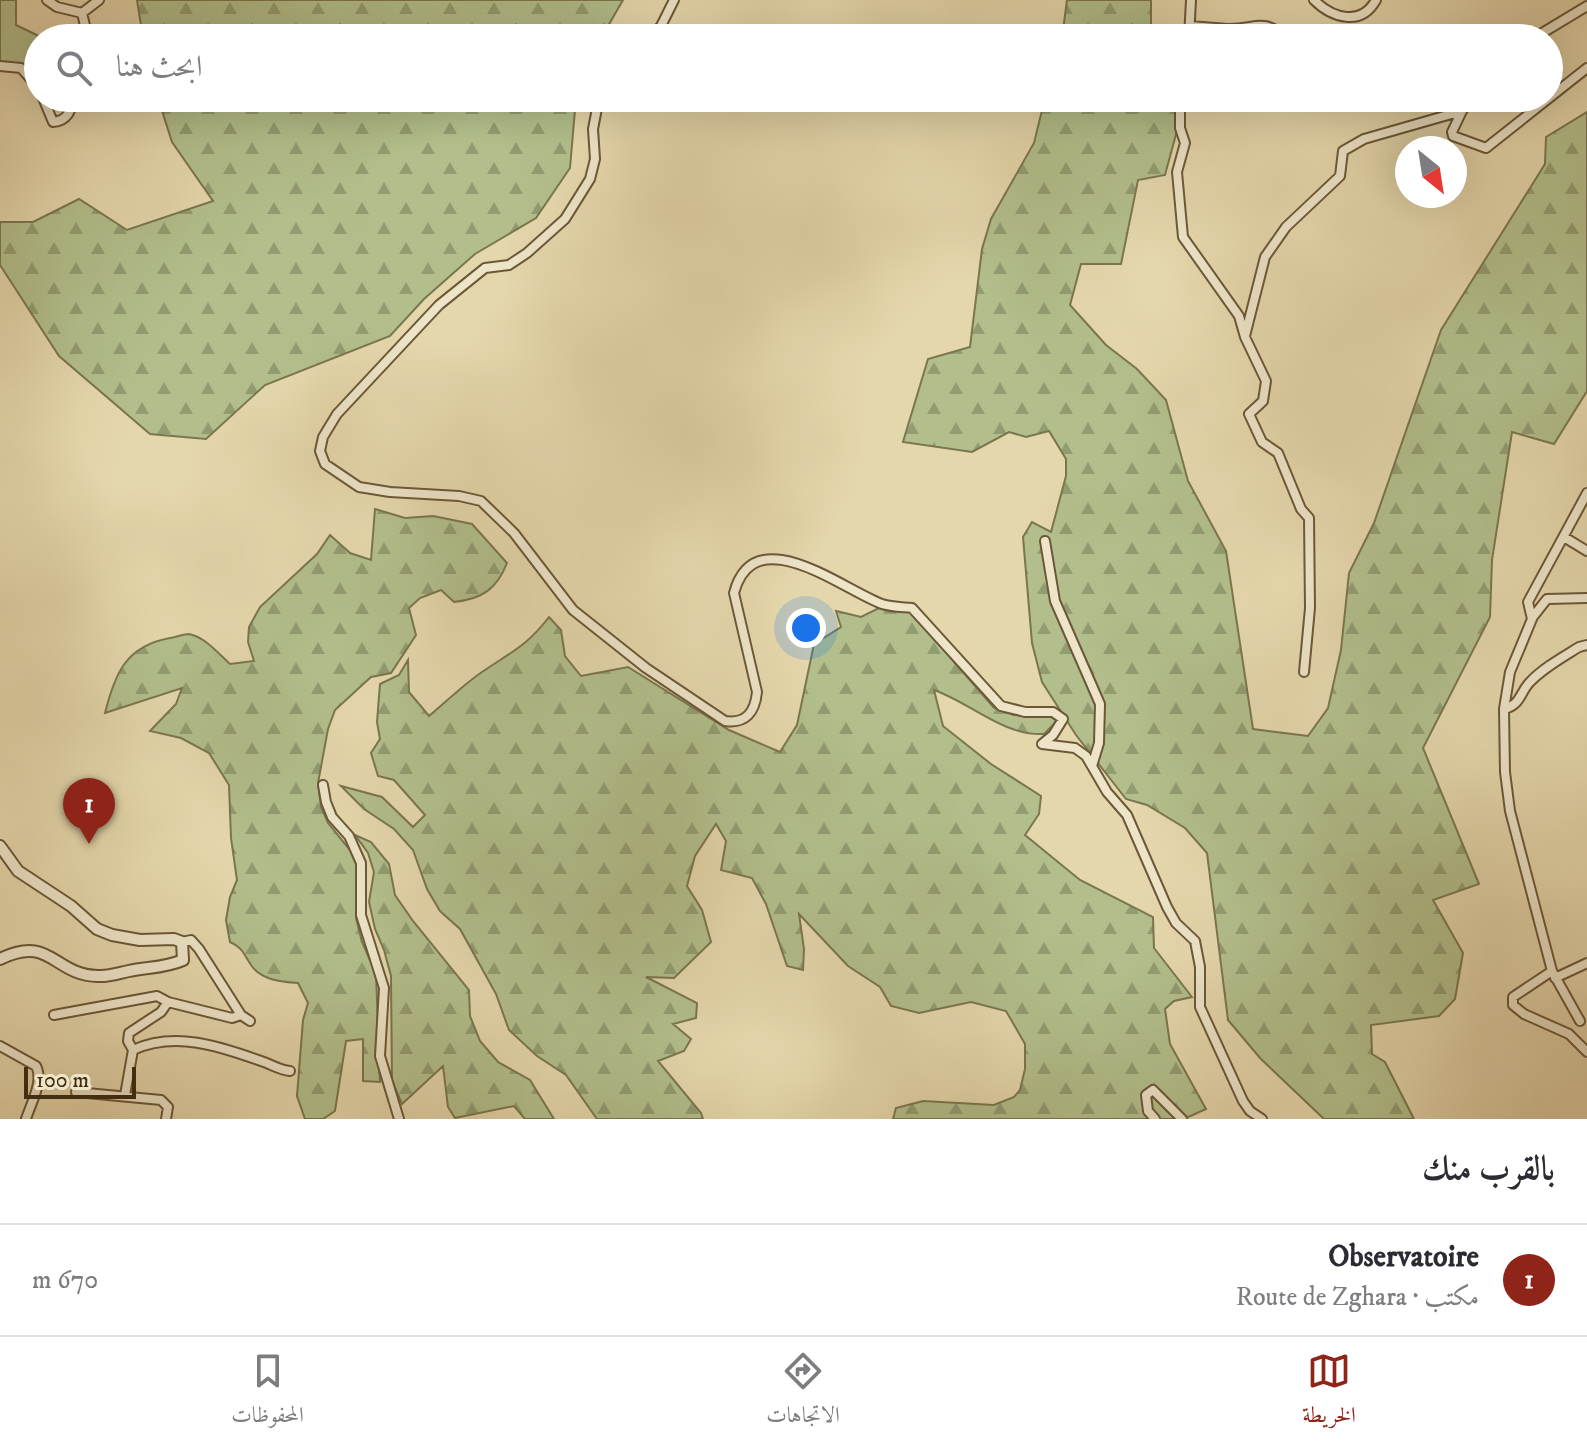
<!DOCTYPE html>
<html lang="ar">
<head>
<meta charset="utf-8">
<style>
  body { margin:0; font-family:"IM FELL DW Pica",Amiri,serif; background:#f2f2f3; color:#2b2b33; direction:rtl }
  .compass { position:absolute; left:1395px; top:136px; width:72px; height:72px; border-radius:50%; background:#fff; box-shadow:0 8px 32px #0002; rotate:150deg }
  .scale { position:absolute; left:24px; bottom:20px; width:112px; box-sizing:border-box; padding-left:8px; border:4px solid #432e12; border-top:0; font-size:22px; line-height:28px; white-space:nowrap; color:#432e12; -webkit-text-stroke:6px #eee5c9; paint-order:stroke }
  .you { position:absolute; left:806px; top:628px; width:28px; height:28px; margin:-20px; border:6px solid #fff; border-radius:50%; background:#1a73e8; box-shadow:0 0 0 12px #1a73e833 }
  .badge { display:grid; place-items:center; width:52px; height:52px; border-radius:50%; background:#8f2418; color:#fff; font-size:26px; font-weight:700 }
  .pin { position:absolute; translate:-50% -66px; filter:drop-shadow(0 2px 4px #0008) }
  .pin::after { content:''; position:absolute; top:42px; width:28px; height:24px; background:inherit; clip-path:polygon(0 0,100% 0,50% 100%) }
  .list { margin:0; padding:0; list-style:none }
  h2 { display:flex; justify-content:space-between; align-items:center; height:104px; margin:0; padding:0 32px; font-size:34px }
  h2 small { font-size:26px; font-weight:400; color:#7c7c81 }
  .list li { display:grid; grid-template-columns:52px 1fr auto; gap:24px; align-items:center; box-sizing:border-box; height:112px; padding:0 32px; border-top:2px solid #e1e1e2 }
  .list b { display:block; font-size:30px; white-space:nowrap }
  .list p { margin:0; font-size:26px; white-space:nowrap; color:#7c7c81 }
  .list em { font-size:26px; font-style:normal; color:#7c7c81 }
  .icon { flex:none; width:44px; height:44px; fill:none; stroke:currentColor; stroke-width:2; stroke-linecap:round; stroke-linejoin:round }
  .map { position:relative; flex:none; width:1587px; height:1119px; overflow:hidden; direction:ltr }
  .search { position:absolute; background:#fff; box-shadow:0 8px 32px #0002; left:24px; right:24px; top:24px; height:88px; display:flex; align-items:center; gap:20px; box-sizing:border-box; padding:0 28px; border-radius:44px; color:#7c7c81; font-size:30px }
  .sheet { height:216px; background:#fff }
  nav { display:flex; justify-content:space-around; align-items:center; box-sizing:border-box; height:112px; border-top:2px solid #e1e1e2; background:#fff; font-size:22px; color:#7c7c81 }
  nav a { display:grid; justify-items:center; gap:4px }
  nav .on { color:#8f2418 }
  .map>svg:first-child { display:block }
</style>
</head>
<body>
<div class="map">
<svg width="1587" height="1119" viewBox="0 0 1587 1119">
  <defs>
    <pattern id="forest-firs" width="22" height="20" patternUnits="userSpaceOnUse" patternTransform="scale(2)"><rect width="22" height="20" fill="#b2bf8c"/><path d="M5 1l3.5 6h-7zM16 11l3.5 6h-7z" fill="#929c71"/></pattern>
  </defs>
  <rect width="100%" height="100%" fill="#e5d7ac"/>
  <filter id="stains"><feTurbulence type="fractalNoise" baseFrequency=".0025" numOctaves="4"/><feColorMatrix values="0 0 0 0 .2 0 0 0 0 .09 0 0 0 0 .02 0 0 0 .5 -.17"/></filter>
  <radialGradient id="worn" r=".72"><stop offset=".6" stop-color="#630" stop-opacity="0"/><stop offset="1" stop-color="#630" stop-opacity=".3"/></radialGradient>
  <path fill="#b2bf8c" stroke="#7a764f" stroke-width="2" d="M0,0H16V25L43,38H38V76L18,63H0Z"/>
  <path fill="url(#forest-firs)" stroke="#7a764f" stroke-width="2" d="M137,0H623L601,38H143Z
    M1067,0H1151V33L1178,36V38H1062Z
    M158,98H576L570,168L536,218L475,254L424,299L390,336L265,385L206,439L150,434L59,356L0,265V222H33L79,199L127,230L213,201L172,142Z
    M1045,98H1181V116L1165,175L1138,180L1121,264H1081L1070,305L1106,345L1137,369L1166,400L1188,481L1226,551L1253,729L1308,736L1328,708L1341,650L1349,573L1374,523L1441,330L1545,164L1546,137L1587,112V391L1554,444L1512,432L1492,560L1490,617L1423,748L1479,884L1433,900L1463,953L1455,999L1439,1016L1371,1025L1372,1054L1385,1062L1414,1119H1324L1260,1058L1228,1020L1207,853L1185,828L1147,805L1126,799L1076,735L1042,682L1032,643L1023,537L1032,522L1051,532L1066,476V459L1049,431L1026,437L1009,432L972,452L903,442L928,359L970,347L982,249L991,219L1034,143Z
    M375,509L405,518L433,516L472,524L507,563C497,589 482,599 454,602L441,590L420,598L409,608L416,635L391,673L371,677L335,710L328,729L318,783L321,807L328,823L354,855L359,872L356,918L362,942L376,974L380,1082L363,1081V1039L346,1041L335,1111L323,1119H305L297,1096L303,1020L308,1003L298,983C281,982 261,980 251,965C243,953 243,948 230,942L226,920L230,897L237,880L231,838L229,785L209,753L181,738L150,731L176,704L182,688L105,713C115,673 126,646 170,638C176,637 184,634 189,634C205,637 219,654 230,664L254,661L248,642L249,627L260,607L317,554L330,535L350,553L371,560Z
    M879,608L910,611L994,708L1014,715H1049L1057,721L1044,734C1003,736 971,703 934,690L943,726L991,764L1041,796L1039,814L1025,835L1080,880L1153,917L1154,948L1192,997L1174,1001L1165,1009L1170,1044L1206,1109L1184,1119H893L896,1108L923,1101L994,1105L1014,1097L1020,1090L1025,1069V1044L1006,1011L971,1002L919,1013L891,1006L880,987L848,966L799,914L804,949L803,970L787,966L766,904L752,878L721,870L726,841L716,824L695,856L687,886L702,910L711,942L674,978L646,977L697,1003L696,1018L673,1024L691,1039L684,1051L658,1061L701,1113L703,1119H597L566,1075L537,1056L509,1030L496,994L460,929L440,911L427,889L413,850L394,829L364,809L341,786L382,797L413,827L425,815L394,780L378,776L371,753L380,739L377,722L380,684L399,675L408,660L409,692L429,716C446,702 463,685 482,672C511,652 526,647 549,617L561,630L565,656L581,676L628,667L729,730L780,752L797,725L814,644L841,627L836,611L861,617Z
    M355,835L371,842L389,864L395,895L413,921L469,990L470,1016L480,1041L498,1062L530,1080L554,1119H525L514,1106L455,1118L448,1107L443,1066L402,1104L392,1081L391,976L384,950L375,929L369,902L374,872L368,853Z"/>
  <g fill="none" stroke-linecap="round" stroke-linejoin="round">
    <g stroke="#6c5838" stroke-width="12">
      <path id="minor" d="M47,0L57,7L82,13L99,0
        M1314,0C1332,18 1361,27 1376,0
        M82,13L88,38
        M1190,26C1203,27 1216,28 1228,29C1259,29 1259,17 1288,38
        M649,38L661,26L674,0
        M1189,38L1191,0
        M1534,38L1587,6
        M0,66L21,68L38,87
        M43,98L53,122C68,121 71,110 74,98
        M599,98L593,129L595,159L590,179L565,219L527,253L509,265L485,268L439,305L337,414L323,437L320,451L325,464L359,487L390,492L459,496L481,501L514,533L573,610L646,668L725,721C746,724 755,712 757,692L734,593C754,518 842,589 882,604C891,607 902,607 912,608L1001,706L1025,712H1053L1063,719L1053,735L1042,744L1075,748L1086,756L1107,792L1127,815L1167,907L1176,923L1195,941L1200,967V1007L1243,1101L1250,1111L1262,1119
        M1180,98V128L1185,143L1177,172L1183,237L1239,316L1245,337L1266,381L1263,401L1249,414L1262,442L1278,453L1301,509L1309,518L1310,608L1304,672
        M1462,111L1452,132L1453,136L1486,148L1587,68
        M1245,336L1265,257L1286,227L1340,176L1343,151L1364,139L1462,111L1470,98
        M1564,537L1587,551
        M1045,541L1055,601L1100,704L1099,743L1092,766
        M1532,618L1547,599L1587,598
        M1504,709C1521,705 1520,692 1530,682C1543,668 1563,657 1579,647L1587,645
        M323,785L326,802L332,817L349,836L361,863V915L384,988L380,1056L399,1119
        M182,942L191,940L199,949L241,1015
        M1552,971L1513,997V1005L1524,1014L1569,1034L1587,1052
        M1555,978L1587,963
        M168,1002L232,1018L241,1015L250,1021
        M54,1015L157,996L168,1002L161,1012L129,1033L128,1041L133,1050L125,1095
        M1580,1021L1552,971L1510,811L1505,772L1504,709L1510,672L1532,619L1528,602L1587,493
        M0,1046L36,1066C44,1081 31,1103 26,1119
        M133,1050C175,1031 219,1046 261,1061C271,1064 279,1070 290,1071
        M76,1092L161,1100L168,1107L166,1119
        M1155,1119L1148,1111L1146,1095L1153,1090L1182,1119"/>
    </g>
    <g stroke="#6c5838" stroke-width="14">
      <path id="tertiary" d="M0,846L18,871L71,906L97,929L112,935L140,940L174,939L182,942L183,960C165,968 148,967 129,971C119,973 108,977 98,976C53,975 51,934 0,959"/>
    </g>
    <use href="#minor" stroke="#eee5c9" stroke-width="8"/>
    <use href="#tertiary" stroke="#eee5c9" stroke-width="10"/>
  </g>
  <rect width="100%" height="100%" filter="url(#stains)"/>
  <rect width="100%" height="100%" fill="url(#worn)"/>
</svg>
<svg class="compass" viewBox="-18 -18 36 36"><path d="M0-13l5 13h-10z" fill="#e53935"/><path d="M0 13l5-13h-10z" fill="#7c7c81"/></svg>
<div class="scale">100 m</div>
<div class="you"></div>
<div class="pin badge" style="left:89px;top:844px">1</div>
<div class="search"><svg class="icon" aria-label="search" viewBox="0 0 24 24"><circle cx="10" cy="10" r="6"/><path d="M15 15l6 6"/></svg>ابحث هنا</div>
</div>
<section class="sheet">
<h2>بالقرب منك<small></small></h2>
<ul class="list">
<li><span class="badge">1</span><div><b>Observatoire</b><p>مكتب · Route de Zghara</p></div><em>670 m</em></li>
</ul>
</section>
<nav>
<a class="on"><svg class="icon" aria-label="map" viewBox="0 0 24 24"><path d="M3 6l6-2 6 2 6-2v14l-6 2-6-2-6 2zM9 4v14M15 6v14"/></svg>الخريطة</a>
<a><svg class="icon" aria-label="directions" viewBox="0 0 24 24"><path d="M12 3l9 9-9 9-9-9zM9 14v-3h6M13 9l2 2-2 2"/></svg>الاتجاهات</a>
<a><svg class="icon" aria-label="saved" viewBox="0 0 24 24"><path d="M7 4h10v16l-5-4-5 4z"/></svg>المحفوظات</a>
</nav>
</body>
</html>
